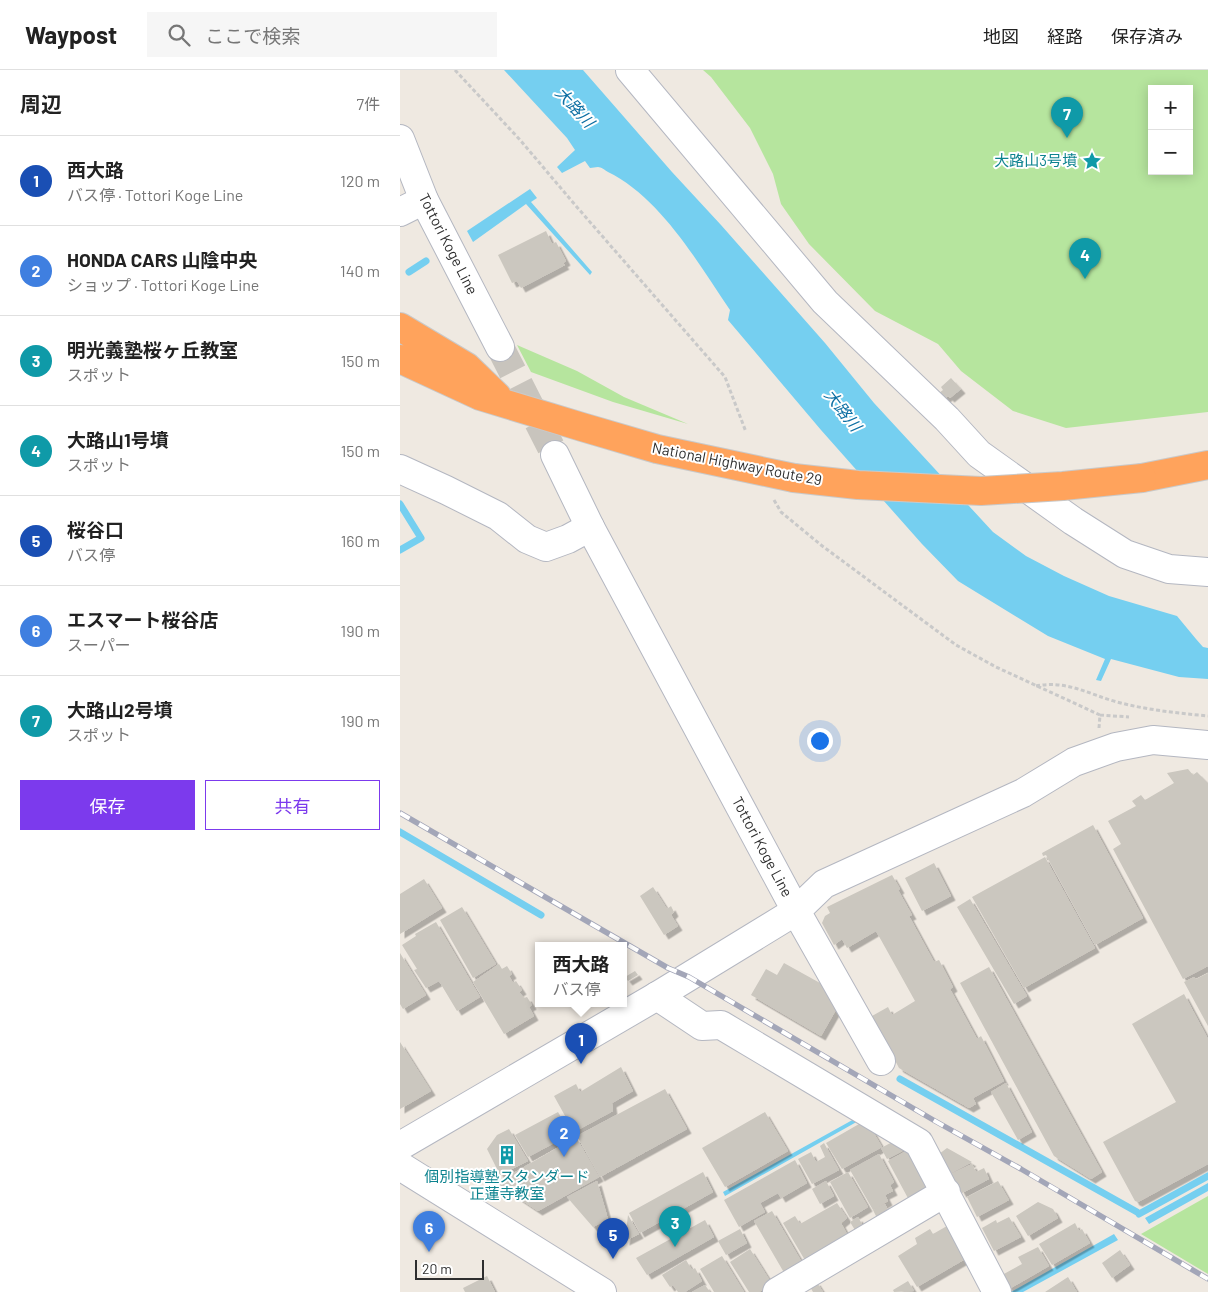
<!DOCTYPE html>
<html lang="ja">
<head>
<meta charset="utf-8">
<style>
  body { margin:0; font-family:Barlow,"Noto Sans JP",sans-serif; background:#f6f6f6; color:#222 }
  .controls { position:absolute; right:15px; top:15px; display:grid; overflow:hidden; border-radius:0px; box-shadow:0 2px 12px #0003 }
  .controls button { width:45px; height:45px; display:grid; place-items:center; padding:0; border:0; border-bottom:1px solid #e0e0e0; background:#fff; color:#222; font:25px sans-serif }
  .scale { position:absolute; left:15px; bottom:12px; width:69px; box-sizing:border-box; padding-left:5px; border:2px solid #2e2e2e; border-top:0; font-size:14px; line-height:18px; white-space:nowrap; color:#2e2e2e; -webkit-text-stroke:4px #fff; paint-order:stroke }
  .you { position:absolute; left:419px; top:670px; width:18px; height:18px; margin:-12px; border:4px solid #fff; border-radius:50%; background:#1a73e8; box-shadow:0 0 0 8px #1a73e833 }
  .badge { display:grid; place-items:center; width:32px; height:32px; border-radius:50%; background:#7c3aed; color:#fff; font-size:16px; font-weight:700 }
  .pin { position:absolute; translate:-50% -41px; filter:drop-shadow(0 1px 2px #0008) }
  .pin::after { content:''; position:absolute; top:26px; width:18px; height:15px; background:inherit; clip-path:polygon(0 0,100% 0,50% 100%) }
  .popup { position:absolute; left:135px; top:872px; width:92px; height:65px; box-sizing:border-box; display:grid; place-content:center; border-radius:0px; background:#fff; filter:drop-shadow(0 1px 4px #0005); font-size:16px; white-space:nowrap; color:#767676 }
  .popup b { font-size:19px; color:#222 }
  .popup::after { content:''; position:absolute; left:50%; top:100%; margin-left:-10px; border:10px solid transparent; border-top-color:#fff }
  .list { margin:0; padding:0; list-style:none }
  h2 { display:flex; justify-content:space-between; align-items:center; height:65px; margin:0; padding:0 20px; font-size:21px }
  h2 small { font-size:16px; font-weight:400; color:#767676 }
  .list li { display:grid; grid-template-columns:32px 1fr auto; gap:15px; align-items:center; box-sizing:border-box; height:90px; padding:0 20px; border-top:1px solid #e0e0e0 }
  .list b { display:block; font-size:19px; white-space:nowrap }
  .list p { margin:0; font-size:16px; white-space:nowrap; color:#767676 }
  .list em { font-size:16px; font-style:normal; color:#767676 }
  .actions { display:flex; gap:10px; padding:15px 20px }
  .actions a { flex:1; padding:11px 0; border:1px solid #7c3aed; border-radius:0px; text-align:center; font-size:18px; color:#7c3aed }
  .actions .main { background:#7c3aed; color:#fff }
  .icon { flex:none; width:28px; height:28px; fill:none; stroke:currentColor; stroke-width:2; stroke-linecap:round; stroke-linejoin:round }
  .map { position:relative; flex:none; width:808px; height:1222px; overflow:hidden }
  header { display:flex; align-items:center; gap:30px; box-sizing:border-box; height:70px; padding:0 25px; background:#fff; border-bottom:1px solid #e0e0e0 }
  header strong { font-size:24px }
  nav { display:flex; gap:28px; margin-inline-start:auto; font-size:18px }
  .search { width:350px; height:45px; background:#f6f6f6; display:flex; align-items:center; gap:12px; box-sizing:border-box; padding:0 18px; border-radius:0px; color:#767676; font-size:19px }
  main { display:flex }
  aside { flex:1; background:#fff }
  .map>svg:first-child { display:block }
</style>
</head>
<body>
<header>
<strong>Waypost</strong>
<div class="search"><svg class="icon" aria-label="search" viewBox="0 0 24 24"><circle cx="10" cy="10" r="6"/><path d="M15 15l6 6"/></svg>ここで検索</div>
<nav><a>地図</a><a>経路</a><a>保存済み</a></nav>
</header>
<main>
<aside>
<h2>周辺<small>7件</small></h2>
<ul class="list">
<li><span class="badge" style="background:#1a4fb4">1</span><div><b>西大路</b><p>バス停 · Tottori Koge Line</p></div><em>120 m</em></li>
<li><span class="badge" style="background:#3f7fe0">2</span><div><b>HONDA CARS 山陰中央</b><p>ショップ · Tottori Koge Line</p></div><em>140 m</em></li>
<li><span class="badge" style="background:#0f9aa8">3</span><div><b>明光義塾桜ヶ丘教室</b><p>スポット</p></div><em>150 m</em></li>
<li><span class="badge" style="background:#0f9aa8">4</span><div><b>大路山1号墳</b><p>スポット</p></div><em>150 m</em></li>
<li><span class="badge" style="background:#1a4fb4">5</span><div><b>桜谷口</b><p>バス停</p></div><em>160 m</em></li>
<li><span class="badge" style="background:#3f7fe0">6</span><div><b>エスマート桜谷店</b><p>スーパー</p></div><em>190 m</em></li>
<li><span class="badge" style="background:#0f9aa8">7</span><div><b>大路山2号墳</b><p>スポット</p></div><em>190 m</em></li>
</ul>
<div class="actions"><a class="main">保存</a><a>共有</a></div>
</aside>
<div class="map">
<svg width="808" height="1222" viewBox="0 0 808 1222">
  <defs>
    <filter id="shadow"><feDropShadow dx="4.5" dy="4.5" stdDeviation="0" flood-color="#0004"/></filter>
  </defs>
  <rect width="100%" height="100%" fill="#efe9e1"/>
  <path fill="#b6e59e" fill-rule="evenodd" d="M303,0H808V342L666,358L613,341L561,301L538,274L475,241L409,174L381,134L373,104L350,58L311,7ZM752,19H789V101H752Z
    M117,275L177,301L224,327L288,354L213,332L131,302Z
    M808,1126V1204L741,1164Z"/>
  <path fill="#75cff0" d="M104,0H183L272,102L321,155L425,273L474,333L593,462L626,486L664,506L709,526L777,546L796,569L803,577L808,578V609L779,607L711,589L701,611L696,610L705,589L648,566L558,511L522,474L421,360L328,250L330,240C298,193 261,128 208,102C205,100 201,97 198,97C195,97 193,98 190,98L185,91L162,103L157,97L175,80L167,68Z
    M130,119L137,128L131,132L192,202L190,205L126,134L73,172L67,161Z
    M456,1048L460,1050L325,1126L323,1122Z
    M808,1113V1121L749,1154L745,1148Z
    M714,1164L718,1170L623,1222H611Z"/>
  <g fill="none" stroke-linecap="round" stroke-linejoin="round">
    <path stroke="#75cff0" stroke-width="7" d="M9,202L26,191
      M0,434L21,468L0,480
      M0,762L141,845
      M500,1009L737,1142
      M739,1144L808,1106"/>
  </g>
  <path fill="#cbc7bf" filter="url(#shadow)" d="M146,161L152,174L156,172L166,191L163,193L165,195L121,218L117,211L112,213L98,185Z
    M551,308L561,319L550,328L548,326L545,329L539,323L543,320L541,317Z
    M788,699L793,705L797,702L808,713V896L783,909L713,779L721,774L708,751L736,736L732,731L741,725L745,730L774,713L767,703Z
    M693,755L743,848L695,875L646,785L643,786L642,783Z
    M645,787L695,878L624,918L572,827Z
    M534,793L551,826L522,841L505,808Z
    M492,805L500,819L498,820L512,845L509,846L534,892L539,890L553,917L550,919L577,969L581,966L604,1011L573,1028L576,1034L569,1038L499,998L472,946L488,937L492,945L515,931L476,861L447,878L442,869L434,875L422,853L425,846L430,843L427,837Z
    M24,809L42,838L0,864V824Z
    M253,817L267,839L271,836L274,842L271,845L278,856L264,865L240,826Z
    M570,829L627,926L614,934L557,837Z
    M62,837L96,894L73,908L40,850Z
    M36,852L80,927L57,941L39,911L26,918L14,900L17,899L2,875L16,866L15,864Z
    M0,883L26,925L3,939L0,934Z
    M384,893L420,913L422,911L437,938L421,966L351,925L366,899L377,905Z
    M99,894L102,899L107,896L112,904L109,906L113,913L116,911L122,920L119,922L124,928L127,927L132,935L129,937L134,946L104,964L73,912Z
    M589,897L702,1102L691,1109L654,1086L560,913Z
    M235,901L238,905L228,911L225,907Z
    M808,903V956L784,912L794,907L796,909Z
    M784,924L808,969V1094L738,1132L735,1131L703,1072L776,1032L732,954Z
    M0,972L31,1021L0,1039Z
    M221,997L233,1021L212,1033L213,1041L174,1062L154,1026L176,1014L180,1022Z
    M606,1013L632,1062L618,1070L591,1022Z
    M265,1019L287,1059L200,1107L177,1066Z
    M158,1042L171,1064L128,1087L115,1065Z
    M365,1042L388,1081L325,1117L302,1078Z
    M466,1050L482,1077L442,1099L426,1073Z
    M109,1059L128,1091L100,1105L87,1079L97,1065Z
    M176,1067L199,1107L138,1141L96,1113Z
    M498,1069L508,1078L487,1089L481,1078Z
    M424,1073L439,1100L412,1114L398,1089L411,1082L416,1092L425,1087L420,1076Z
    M547,1078L572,1092L549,1104L539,1084Z
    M508,1080L531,1120L510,1132L488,1091Z
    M479,1084L494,1112L490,1115L493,1121L485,1125L488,1131L473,1140L450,1100Z
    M395,1090L407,1113L381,1128L378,1123L360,1133L365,1142L339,1157L324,1130Z
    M572,1094L576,1102L584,1098L589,1109L562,1123L551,1104Z
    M303,1102L313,1122L240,1163L229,1143Z
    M448,1102L468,1137L450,1148L430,1112Z
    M197,1111L208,1149L193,1157L167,1127Z
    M426,1111L434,1126L420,1134L412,1119Z
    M598,1111L609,1130L577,1147L567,1127Z
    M638,1132L653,1139L658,1148L628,1166L616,1146Z
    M437,1133L447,1148L441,1153L448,1166L406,1192L383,1153L395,1146L400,1154Z
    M485,1134L491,1145L479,1152L473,1140Z
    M372,1141L404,1196L386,1206L354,1151Z
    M228,1145L239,1164L225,1171Z
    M458,1147L466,1161L458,1165L450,1152Z
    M609,1147L621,1167L594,1181L582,1158L596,1150L597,1153Z
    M305,1150L314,1167L247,1205L236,1188Z
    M675,1153L679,1161L682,1159L690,1173L652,1195L639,1174Z
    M547,1156L567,1188L517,1217L498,1186L517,1174L515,1168L530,1159L533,1164Z
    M340,1159L347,1173L326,1185L318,1171Z
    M638,1177L649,1196L609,1219L602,1205L622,1194L618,1187Z
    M350,1179L372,1214L359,1222H349L330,1192Z
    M720,1180L730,1195L712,1208L702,1193Z
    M322,1186L344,1222H314L300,1199Z
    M286,1190L292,1200L295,1198L302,1211L285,1222H278L273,1215L270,1217L262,1205Z
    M87,1206L95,1222H65L63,1218Z
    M668,1207L677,1222H645Z
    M416,1211L423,1222H413L409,1215Z
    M508,1211L514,1221L494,1222L493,1220Z
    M305,1215L310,1222H292Z"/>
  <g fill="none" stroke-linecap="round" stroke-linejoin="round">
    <path stroke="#c8c4bd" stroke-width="28" stroke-dasharray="28 14" stroke-linecap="butt" d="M100,277L155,385"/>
    <g stroke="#b4b7c1" stroke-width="30">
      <path id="street" d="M230,0L425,232L547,349L579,384L673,451L725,484L769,499L808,502
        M0,142L24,130
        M0,399L46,420L98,446L127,469L146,477L168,469L190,457
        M257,926L302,956L321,955L519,1073L597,1222
        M481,991L396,841L424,814L623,723L674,692L716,677L753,670L808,675
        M377,1222L546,1122"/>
    </g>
    <g stroke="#b4b7c1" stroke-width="30">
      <path id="secondary" d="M0,69L24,130L100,277
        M0,1076L257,926L396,841L190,457L155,385
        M0,1096L202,1222"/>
    </g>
    <g stroke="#c9c9c9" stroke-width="30">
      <path id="highway" d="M0,257L67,297L97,326
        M0,289L80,326L182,357L257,379L394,408
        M742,408L808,395"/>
    </g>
    <path stroke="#c9c9c9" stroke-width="3" stroke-dasharray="4 2.5" stroke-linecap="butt" d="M55,0L121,71L176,136L325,307L346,362
      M374,430L381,442L421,475L556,575L596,597L700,645L699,658
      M636,616C667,610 688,624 717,632C747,640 777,643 808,646
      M700,645L729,647"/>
    <use href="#street" stroke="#fff" stroke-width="28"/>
    <use href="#secondary" stroke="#fff" stroke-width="28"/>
    <use href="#highway" stroke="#ffa35c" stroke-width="28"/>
    <g stroke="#a3a6b8" stroke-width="5.5">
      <path id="rail" d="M0,743L268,898L289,907L535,1051L621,1099L808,1209"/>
    </g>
    <use href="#rail" stroke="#fff" stroke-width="4" stroke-dasharray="11" stroke-linecap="butt"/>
    <g stroke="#c9c9c9" stroke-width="30" stroke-linecap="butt">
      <path id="highway-bridge" d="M394,408L458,415L581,421L663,416L742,408"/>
    </g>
    <use href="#highway-bridge" stroke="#ffa35c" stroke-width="28"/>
  </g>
  <defs>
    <g id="sight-bare" transform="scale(1.5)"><path d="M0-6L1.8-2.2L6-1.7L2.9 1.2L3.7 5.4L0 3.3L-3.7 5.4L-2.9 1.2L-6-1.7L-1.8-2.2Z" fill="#0f9aa8" stroke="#fff" stroke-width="2.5" paint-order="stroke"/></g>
    <g id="building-bare" transform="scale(1.5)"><path d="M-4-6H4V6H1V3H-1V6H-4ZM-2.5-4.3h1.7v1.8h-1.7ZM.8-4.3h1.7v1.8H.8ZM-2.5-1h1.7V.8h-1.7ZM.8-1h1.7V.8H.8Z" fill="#0f9aa8" stroke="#fff" stroke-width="2.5" paint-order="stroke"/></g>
  </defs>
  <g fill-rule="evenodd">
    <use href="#sight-bare" x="692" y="91"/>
    <use href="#building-bare" x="107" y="1085"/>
  </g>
  <g text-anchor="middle" stroke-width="4" stroke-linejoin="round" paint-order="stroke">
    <g font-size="15" fill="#0d838f" stroke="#fff" text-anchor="end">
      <text x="677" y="96">大路山3号墳</text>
      <text x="107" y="1112" text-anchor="middle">個別指導塾スタンダード<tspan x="107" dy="17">正蓮寺教室</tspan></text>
    </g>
    <g font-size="15" fill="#2e2e2e" stroke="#fff">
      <text transform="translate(48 174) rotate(63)" y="5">Tottori Koge Line</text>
      <text transform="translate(337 394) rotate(11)" y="5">National Highway Route 29</text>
      <text transform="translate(362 777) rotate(62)" y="5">Tottori Koge Line</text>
    </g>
    <g font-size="16" font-style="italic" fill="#0d6fa3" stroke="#fff">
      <text transform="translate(175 37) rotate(47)" y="6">大路川</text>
      <text transform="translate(443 340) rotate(52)" y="6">大路川</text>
    </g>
  </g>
</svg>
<div class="controls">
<button>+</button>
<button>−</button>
</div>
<div class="scale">20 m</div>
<div class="you"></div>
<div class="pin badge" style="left:181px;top:994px;background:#1a4fb4">1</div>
<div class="popup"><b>西大路</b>バス停</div>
<div class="pin badge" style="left:164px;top:1087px;background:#3f7fe0">2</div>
<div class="pin badge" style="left:275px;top:1177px;background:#0f9aa8">3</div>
<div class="pin badge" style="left:685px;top:209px;background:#0f9aa8">4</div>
<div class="pin badge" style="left:213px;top:1189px;background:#1a4fb4">5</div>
<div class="pin badge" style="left:29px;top:1182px;background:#3f7fe0">6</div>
<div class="pin badge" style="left:667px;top:68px;background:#0f9aa8">7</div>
</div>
</main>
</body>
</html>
